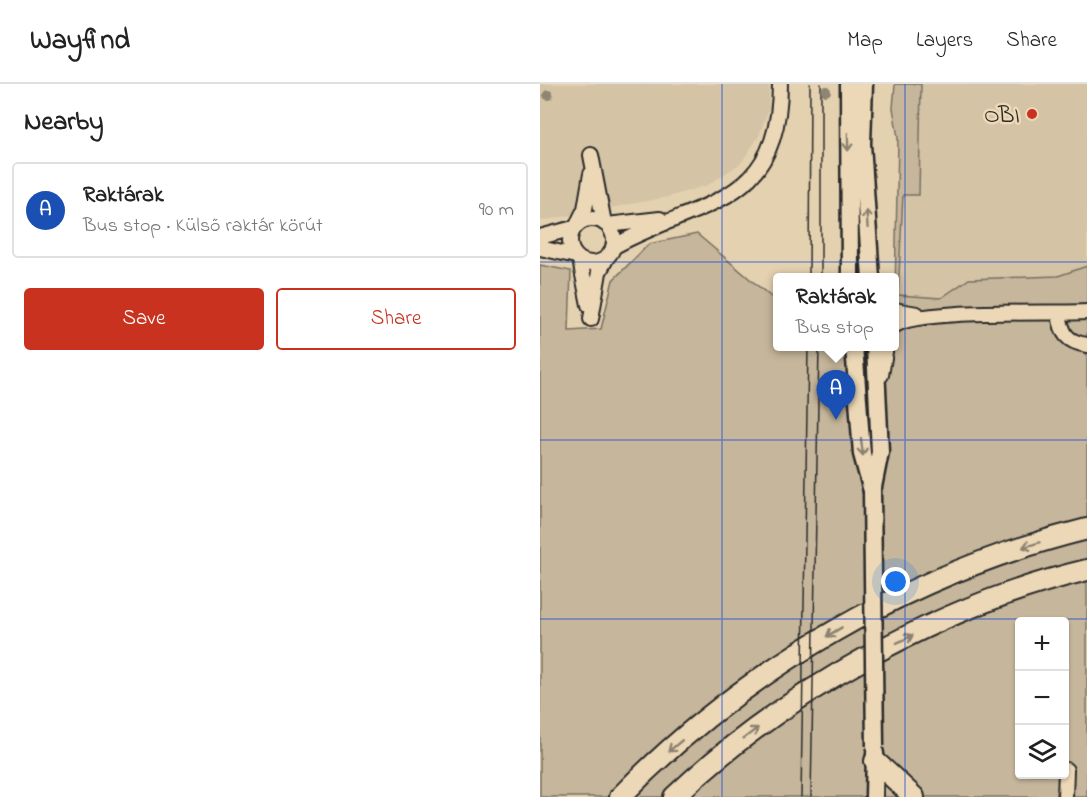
<!DOCTYPE html>
<html lang="en">
<head>
<meta charset="utf-8">
<style>
  body { margin:0; font-family:"Indie Flower",sans-serif; background:#f6f6f6; color:#222 }
  .controls { position:absolute; right:18px; bottom:18px; display:grid; overflow:hidden; border-radius:6px; box-shadow:0 2px 4px #0004 }
  .controls button { width:54px; height:54px; display:grid; place-items:center; padding:0; border:0; border-bottom:2px solid #e0e0e0; background:#fff; color:#222; font:30px sans-serif }
  .you { position:absolute; left:356px; top:498px; width:21px; height:21px; margin:-15px; border:4px solid #fff; border-radius:50%; background:#1a73e8; box-shadow:0 0 0 9px #1a73e833 }
  .badge { display:grid; place-items:center; width:39px; height:39px; border-radius:50%; background:#c8321e; color:#fff; font-size:20px; font-weight:700 }
  .pin { position:absolute; translate:-50% -50px; filter:drop-shadow(0 2px 3px #0008) }
  .pin::after { content:''; position:absolute; top:32px; width:21px; height:18px; background:inherit; clip-path:polygon(0 0,100% 0,50% 100%) }
  .popup { position:absolute; left:233px; top:189px; width:126px; height:78px; box-sizing:border-box; display:grid; place-content:center; border-radius:6px; background:#fff; filter:drop-shadow(0 2px 4px #0005); font-size:20px; white-space:nowrap; color:#767676 }
  .popup b { font-size:22px; color:#222 }
  .popup::after { content:''; position:absolute; left:50%; top:100%; margin-left:-12px; border:12px solid transparent; border-top-color:#fff }
  .list { margin:0; padding:0; list-style:none }
  h2 { display:flex; justify-content:space-between; align-items:center; height:78px; margin:0; padding:0 24px; font-size:26px }
  h2 small { font-size:20px; font-weight:400; color:#767676 }
  .list li { display:grid; grid-template-columns:39px 1fr auto; gap:18px; align-items:center; box-sizing:border-box; height:96px; margin:0 12px 12px; padding:0 12px; border:2px solid #e0e0e0; border-radius:6px }
  .list b { display:block; font-size:22px; white-space:nowrap }
  .list p { margin:0; font-size:20px; white-space:nowrap; color:#767676 }
  .list em { font-size:20px; font-style:normal; color:#767676 }
  .actions { display:flex; gap:12px; padding:18px 24px }
  .actions a { flex:1; padding:14px 0; border:2px solid #c8321e; border-radius:6px; text-align:center; font-size:21px; color:#c8321e }
  .actions .main { background:#c8321e; color:#fff }
  .icon { flex:none; width:33px; height:33px; fill:none; stroke:currentColor; stroke-width:2; stroke-linecap:round; stroke-linejoin:round }
  .map { position:relative; flex:none; width:547px; height:713px; overflow:hidden }
  header { display:flex; align-items:center; gap:36px; box-sizing:border-box; height:84px; padding:0 30px; background:#fff; border-bottom:2px solid #e0e0e0 }
  header strong { font-size:28px }
  nav { display:flex; gap:33px; margin-inline-start:auto; font-size:21px }
  main { display:flex }
  aside { flex:1; background:#fff }
  .map>svg:first-child { display:block }
</style>
</head>
<body>
<header>
<strong>Wayfind</strong>
<nav><a>Map</a><a>Layers</a><a>Share</a></nav>
</header>
<main>
<aside>
<h2>Nearby<small></small></h2>
<ul class="list">
<li><span class="badge" style="background:#1a4fb4">A</span><div><b>Raktárak</b><p>Bus stop · Külső raktár körút</p></div><em>90 m</em></li>
</ul>
<div class="actions"><a class="main">Save</a><a>Share</a></div>
</aside>
<div class="map">
<svg width="547" height="713" viewBox="0 0 547 713">
  <rect width="100%" height="100%" fill="#e4d1b0"/>
  <filter id="ink" filterUnits="userSpaceOnUse"><feTurbulence type="fractalNoise" baseFrequency=".0167" numOctaves="2"/><feDisplacementMap in="SourceGraphic" scale="12" xChannelSelector="R" yChannelSelector="G"/><feConvolveMatrix kernelMatrix="1 2 1 2 8 2 1 2 1" color-interpolation-filters="sRGB"/></filter>
  <g filter="url(#ink)">
    <path fill="#d4c3a5" d="M0,0H229V24L219,52L201,79L168,101L128,113L0,137Z
      M381,0H547V182L518,192L429,195L401,214L358,211L363,111H379Z"/>
    <path fill="#c6b69b" stroke="#787063" stroke-width="1.5" fill-rule="evenodd" d="M355,0H381L379,111H363L358,211L401,214L429,195L518,192L547,182V713H0V181L31,187L29,247L61,245L73,196L109,160L157,150L237,218L238,262H354L358,54L353,24ZM479,538H524V690H479Z"/>
    <g fill="none" stroke-linecap="round" stroke-linejoin="round">
      <g stroke="#2b2b2b" stroke-width="18">
        <path id="minor" d="M51,71L64,139
          M30 157a22 22 0 1 1 44 0a22 22 0 1 1-44 0Z
          M37,141L45,125L51,90
          M67,141L120,135
          M0,153L34,144
          M73,163C158,115 240,125 240,0
          M0,164L36,172
          M40,176L49,221
          M354,226L377,230
          M519,230C522,249 526,258 547,261
          M51,235L59,188L67,173
          M354,242C375,224 512,230 547,228
          M341,291L346,262
          M525,713L526,686"/>
      </g>
      <g stroke="#2b2b2b" stroke-width="21">
        <path id="major" d="M309,0L310,194
          M324,0L322,60L331,194
          M314,262L322,370L332,407
          M333,403L340,368L335,262
          M334,713L335,669"/>
      </g>
      <g stroke="#2b2b2b" stroke-width="24">
        <path id="highway" d="M335,677L374,713
          M80,713C205,584 373,488 547,445
          M134,713C243,609 400,521 547,486"/>
      </g>
      <use href="#minor" stroke="#ecd8b6" stroke-width="14"/>
      <use href="#major" stroke="#ecd8b6" stroke-width="16"/>
      <use href="#highway" stroke="#ecd8b6" stroke-width="20"/>
      <path stroke="#2b2b2b" stroke-width="1.5" d="M269,194L270,0
        M281,194V0
        M261,713L268,262
        M271,713L279,262"/>
      <g stroke="#2b2b2b" stroke-width="21" stroke-linecap="butt">
        <path id="major-bridge" d="M332,407L335,662"/>
      </g>
      <use href="#major-bridge" stroke="#ecd8b6" stroke-width="16"/>
    </g>
    <g fill="#8f8573">
      <circle cx="286" cy="7" r="5"/>
      <circle cx="8" cy="11" r="5"/>
    </g>
    <defs><path id="oneway-shaft" d="M-6 0H5M1.5-3L5.5 0L1.5 3" fill="none" stroke-width="1.6" stroke-linecap="round" stroke-linejoin="round" transform="scale(1.5)"/></defs>
    <g stroke="#8c8270">
      <use href="#oneway-shaft" transform="translate(308 58) rotate(89)"/>
      <use href="#oneway-shaft" transform="translate(327 135) rotate(-94)"/>
      <use href="#oneway-shaft" transform="translate(322 363) rotate(83)"/>
      <use href="#oneway-shaft" transform="translate(491 461) rotate(163)"/>
      <use href="#oneway-shaft" transform="translate(294 548) rotate(149)"/>
      <use href="#oneway-shaft" transform="translate(365 555) rotate(-26)"/>
      <use href="#oneway-shaft" transform="translate(211 649) rotate(-37)"/>
      <use href="#oneway-shaft" transform="translate(135 662) rotate(140)"/>
    </g>
  </g>
  <path fill="none" stroke="#1d4ed8" stroke-width="1.5" stroke-opacity="0.55" d="M182,0V713M365,0V713M0,178H547M0,356H547M0,535H547"/>
  <circle fill="#c8321e" stroke="#ecd8b6" stroke-width="2" cx="492" cy="30" r="6"/>
  <g text-anchor="middle" stroke-width="5" stroke-linejoin="round" paint-order="stroke">
    <g font-size="24" fill="#2b2b2b" stroke="#ecd8b6" text-anchor="end">
      <text x="480" y="38">OBI</text>
    </g>
  </g>
</svg>
<div class="controls">
<button>+</button>
<button>−</button>
<button><svg class="icon" aria-label="layers" viewBox="0 0 24 24"><path d="M12 4l9 5-9 5-9-5zM3 14l9 5 9-5"/></svg></button>
</div>
<div class="you"></div>
<div class="pin badge" style="left:296px;top:336px;background:#1a4fb4">A</div>
<div class="popup"><b>Raktárak</b>Bus stop</div>
</div>
</main>
</body>
</html>
